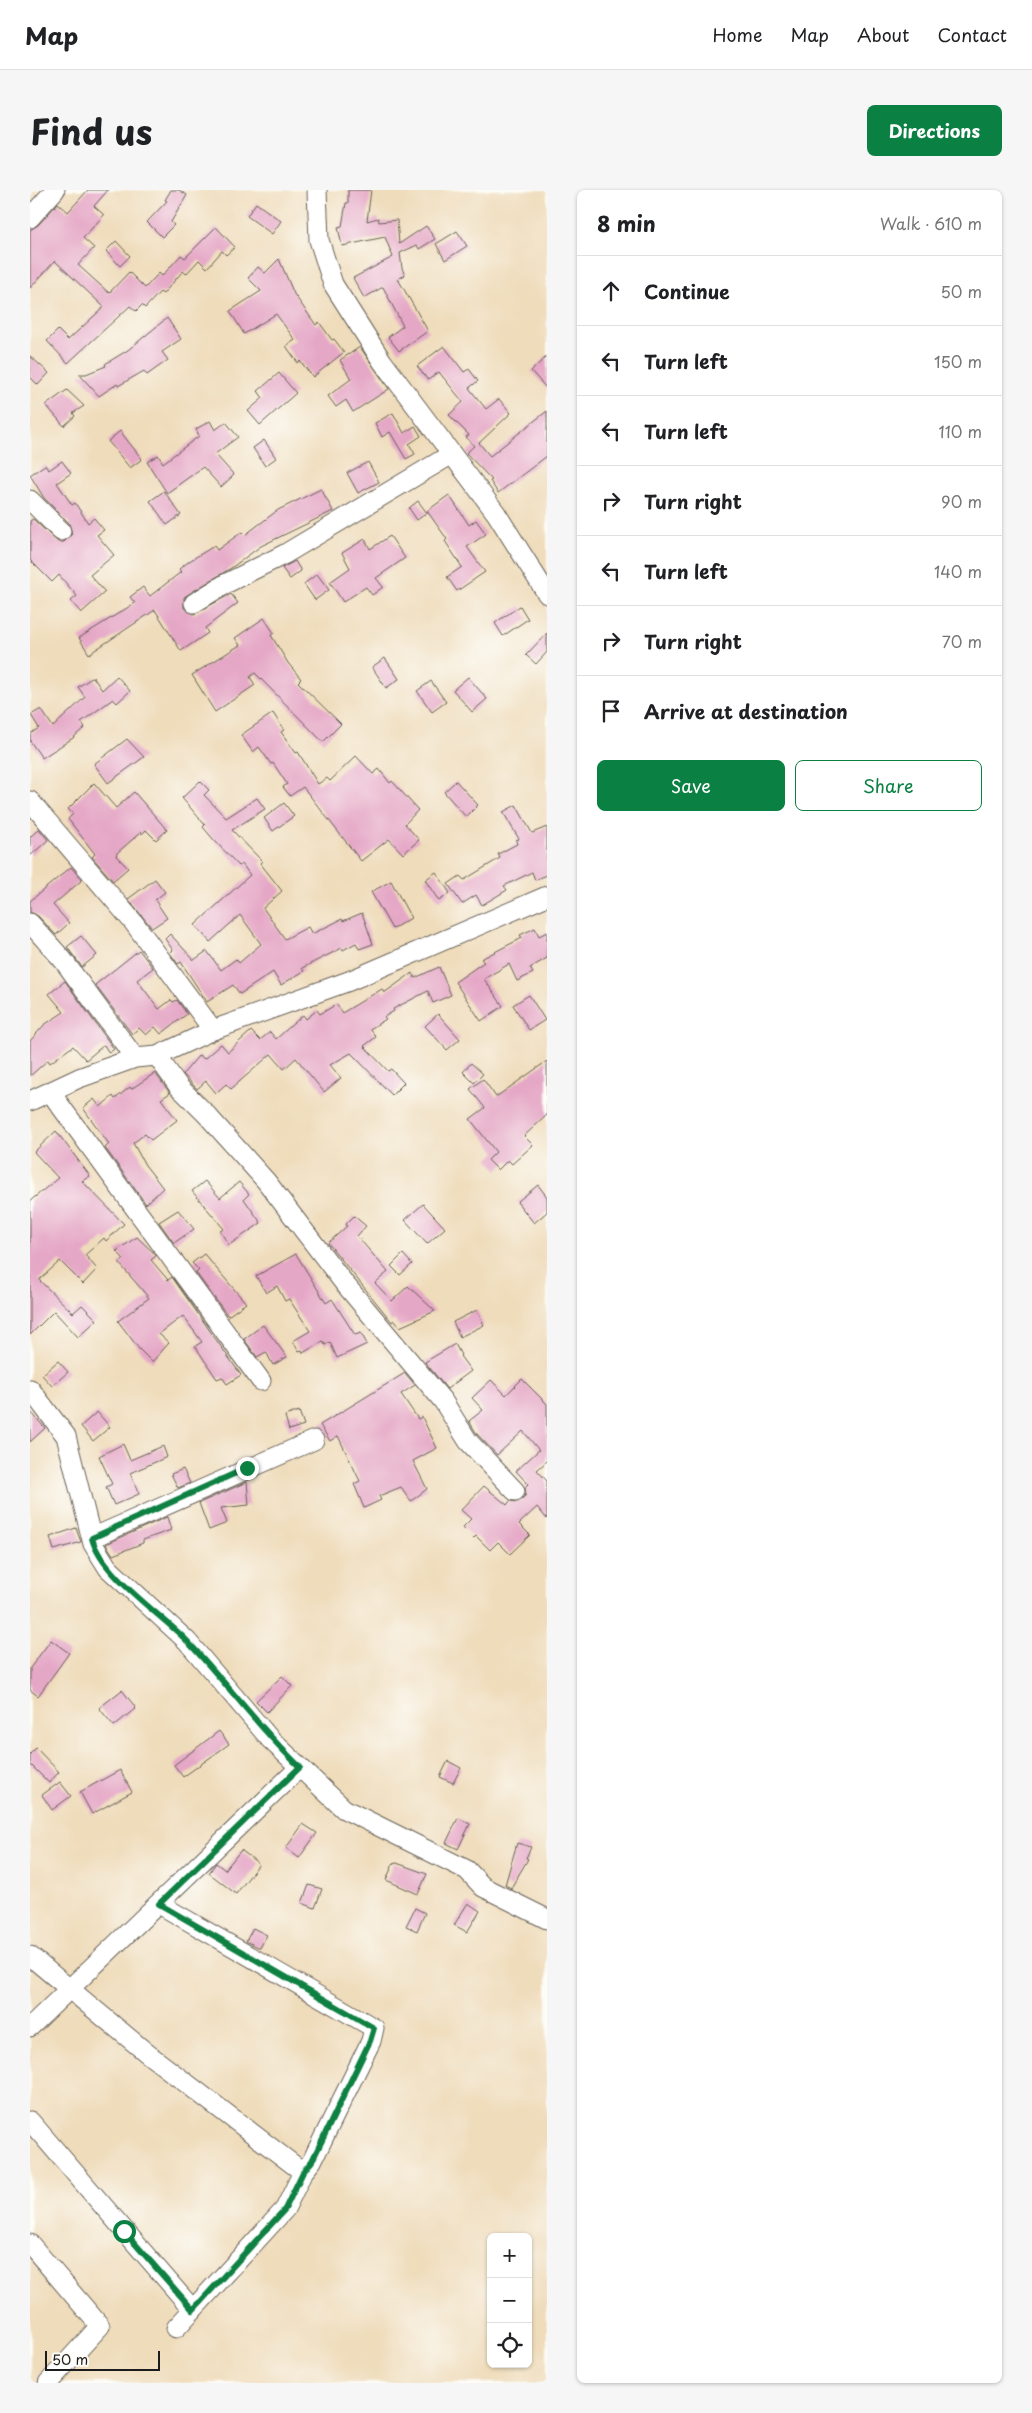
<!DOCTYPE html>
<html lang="en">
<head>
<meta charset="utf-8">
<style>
  body { margin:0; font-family:"Playpen Sans",sans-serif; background:#f6f6f6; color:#202124 }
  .controls { position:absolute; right:15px; bottom:15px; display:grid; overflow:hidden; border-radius:8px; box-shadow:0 1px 4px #0004 }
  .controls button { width:45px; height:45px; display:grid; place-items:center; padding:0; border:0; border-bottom:1px solid #e0e0e0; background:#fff; color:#202124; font:25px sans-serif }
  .scale { position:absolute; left:15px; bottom:12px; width:115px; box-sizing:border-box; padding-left:5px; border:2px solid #1c1c1c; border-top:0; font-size:14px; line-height:18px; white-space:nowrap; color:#1c1c1c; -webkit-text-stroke:4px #fdfcf7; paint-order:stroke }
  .stop { position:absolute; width:15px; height:15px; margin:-11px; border:4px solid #0b8043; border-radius:50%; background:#fff }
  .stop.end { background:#0b8043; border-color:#fff; box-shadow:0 1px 5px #0008 }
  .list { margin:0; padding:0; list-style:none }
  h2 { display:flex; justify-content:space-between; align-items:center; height:65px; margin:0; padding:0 20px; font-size:21px }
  h2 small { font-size:16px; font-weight:400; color:#757577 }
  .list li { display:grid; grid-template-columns:32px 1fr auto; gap:15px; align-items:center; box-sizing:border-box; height:70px; padding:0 20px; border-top:1px solid #e0e0e0 }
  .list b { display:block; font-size:19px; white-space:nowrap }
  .list em { font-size:16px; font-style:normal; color:#757577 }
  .actions { display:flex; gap:10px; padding:15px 20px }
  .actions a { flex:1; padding:11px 0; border:1px solid #0b8043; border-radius:8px; text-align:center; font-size:18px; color:#0b8043 }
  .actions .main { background:#0b8043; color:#fff }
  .icon { flex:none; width:28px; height:28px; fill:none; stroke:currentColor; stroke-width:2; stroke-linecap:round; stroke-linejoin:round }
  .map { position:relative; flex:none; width:517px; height:2193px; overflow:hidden; border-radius:8px }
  header { display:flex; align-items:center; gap:30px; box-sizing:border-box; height:70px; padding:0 25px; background:#fff; border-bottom:1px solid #e0e0e0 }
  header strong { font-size:24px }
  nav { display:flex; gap:28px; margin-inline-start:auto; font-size:18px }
  .intro { display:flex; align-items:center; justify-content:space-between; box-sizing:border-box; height:120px; padding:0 30px }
  h1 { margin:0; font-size:35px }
  .button { padding:12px 22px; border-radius:8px; background:#0b8043; color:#fff; font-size:18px; font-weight:700 }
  main { display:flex; gap:30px; padding:0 30px }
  aside { flex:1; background:#fff; border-radius:8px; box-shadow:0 1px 4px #0004 }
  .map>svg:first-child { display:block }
</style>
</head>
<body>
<header>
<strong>Map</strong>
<nav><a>Home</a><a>Map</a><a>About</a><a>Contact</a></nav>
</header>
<div class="intro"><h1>Find us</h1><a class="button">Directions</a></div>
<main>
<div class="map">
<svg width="517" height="2193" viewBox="0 0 517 2193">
  <rect width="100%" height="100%" fill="#fdfcf7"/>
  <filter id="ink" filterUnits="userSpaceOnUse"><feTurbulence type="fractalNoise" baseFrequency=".02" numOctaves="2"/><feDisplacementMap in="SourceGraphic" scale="10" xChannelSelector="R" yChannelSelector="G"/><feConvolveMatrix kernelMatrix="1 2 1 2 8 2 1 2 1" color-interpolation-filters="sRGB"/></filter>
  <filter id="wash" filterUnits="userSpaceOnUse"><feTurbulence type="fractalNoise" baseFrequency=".0096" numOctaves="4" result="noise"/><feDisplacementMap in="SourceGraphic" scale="20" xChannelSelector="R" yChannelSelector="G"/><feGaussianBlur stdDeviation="1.12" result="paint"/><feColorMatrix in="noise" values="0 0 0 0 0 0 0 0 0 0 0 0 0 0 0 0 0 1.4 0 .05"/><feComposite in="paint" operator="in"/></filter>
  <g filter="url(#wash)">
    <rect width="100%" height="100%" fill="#efdcbb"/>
    <g id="blocks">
      <path fill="#e5a7c6" d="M58,0H78L64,16L74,25L53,48L64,58L48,75L79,103L99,82L115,98L129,83L132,86L151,65L155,68L186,37L205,57L196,65L192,61L177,78L169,70L156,84L153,81L133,104L130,102L115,118L112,115L106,121L100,116L38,173L17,151L28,140L38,150L74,117L25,71L0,98V40L8,35L28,13L38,22Z
        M141,0H149L157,5L141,32L144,35L132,47L117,32L137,11L135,10Z
        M318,0H341L337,31L348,28L349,32L367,30L369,54L396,36L405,49L389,59L387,55L370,63L372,78L375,85L368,89L398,141L369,161L358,147L373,136L353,97L334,108L323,88L363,67L355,47L312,56L308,37L312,36L316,13H318Z
        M226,13L251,31L242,44L217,26Z
        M427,41L437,56L415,70L406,54Z
        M86,51L100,66L90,76L76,61Z
        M249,69L264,104L286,135L289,132L302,150L304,149L314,162L283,187L270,171L268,173L256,156L265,150L246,124L214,144L200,121L231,101L218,88L228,77L235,83Z
        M137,128L151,149L132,162L138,170L117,185L114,181L88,196L87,194L69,206L49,184H56L76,176L75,174L98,160Z
        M414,156L434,182L439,179L448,191L439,198L456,219L469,209L481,223L449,253L460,266L517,221V266L468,303L460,291L462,290L436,263L444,256L436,247L439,245L419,225L433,212L409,182L398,190L387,176Z
        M330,157L359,199L323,222L316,210L306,217L298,206L321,189L310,170Z
        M0,166L19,183L8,195L0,187Z
        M517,166V199L501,181Z
        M249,183L266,203L230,235L218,221L233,208L228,201Z
        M37,200L54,216L43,223L45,226L34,236L16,215Z
        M363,223L374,243L385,236L391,246L379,254L385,264L376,269L360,242L352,247L345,233Z
        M180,231L185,240L196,232L208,247L185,264L204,285L191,297L173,277L137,303L117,272L128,265L133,273L169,246L166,239Z
        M90,241L112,269L100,278L78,251Z
        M234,250L246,268L235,276L223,258Z
        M32,271L41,283L27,293L42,315L45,313L58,333L64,328L74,340L67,345L84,365L60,385L75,402L51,423L41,411L47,406L29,385L22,392L0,370V331L3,329L28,352H34L42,344L39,333L14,308L0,285L15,275L19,280Z
        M338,272L349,292L328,303L317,283Z
        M291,299L303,321L231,356L201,378L154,407V418L164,424L201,404L208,413L175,438L178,443L151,461L125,420L59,464L49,448L105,413L100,407L113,397L120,406L151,382L149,379L161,370L184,356L187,360L212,342L215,345L248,320Z
        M134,301L151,325L137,335L120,311Z
        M419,305L439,335L446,330L456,344L437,357L455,382L427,401L417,387L432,377L415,351L417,349L397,321Z
        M388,311L397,323L387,330L379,318Z
        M360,346L375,368L346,388L353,397L342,405L336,397L313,412L300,392L320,378L312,363L335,349L340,359Z
        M265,371L271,381L260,389L252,378Z
        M287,384L299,400L285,410L274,394Z
        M490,416L498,429L473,446L465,433Z
        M234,428L244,443L241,445L258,473L271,489L268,492L311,534L293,552L225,483L220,487L225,495L185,522L162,485L210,455L205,448Z
        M517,443V462L506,474L496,465Z
        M355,468L369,489L356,498L342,477Z
        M87,486L100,501L87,513L83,509L51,532L55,537L43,548L12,568L0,551V544L9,538L1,525L11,519L23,537L55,507L48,497L63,487L72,500Z
        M438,487L457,509L442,522L423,500Z
        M401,491L416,512L402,522L387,501Z
        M243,523L254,540L251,542L266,563L268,562L288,594L297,588L300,591L326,566L343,584L349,579L360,593L362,591L388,620L375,634L389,650L373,664L359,649L331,671L273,597L260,606L253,597L257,594L243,573L241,574L229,557L223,562L211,545Z
        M97,549L114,567L78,593L64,574Z
        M170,591L179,600L174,605L196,628L227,608L235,619L202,640L232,671L230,673L252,701L233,718L255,749L278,737L282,744L312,729L313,731L332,723L343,754L329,759L326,753L313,760L312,758L272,778L274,781L251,795L243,782L210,804L203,795L177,812L151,772L148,774L140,763L143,760L135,749L140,744L164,770L177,761L191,780L206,769L209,773L231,754L210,725L180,752L165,735L220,685L212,674L209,676L183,649L173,637L175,635L152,608Z
        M426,591L448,615L436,627L414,602Z
        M64,593L86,618L104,602L137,640L126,650L116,640L112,644L111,642L87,663L86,666L98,678L83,691L62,667L65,664L38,629L43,624L38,619Z
        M254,613L264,626L243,641L234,628Z
        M486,615L502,643L517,637V685L505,690L502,682L474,696L477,700L452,715L446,705L432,714L418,694L430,686L434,690L470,668L468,664L487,654L486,650L489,649L473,622Z
        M9,639L18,650L0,666V647Z
        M41,677L52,690L23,715L39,733L26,745L8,726L0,722V711Z
        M406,682L420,703L409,711L395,690Z
        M125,689L135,702L125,710L137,728L122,738L98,709Z
        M361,691L381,728L362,739L341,702Z
        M505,738L509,746L517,742V768L500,778L503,783L487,791L479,774L454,789L473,816L451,831L425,792L454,772L451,769L492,748L490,745Z
        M51,746L67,765L52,777L37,757Z
        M109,760L123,778L107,790L129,819L141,810L143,812L147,810L157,824L131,844L125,837L116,845L109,838L102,844L65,795Z
        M409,777L421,805L403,813L398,801L363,819L364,821L354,827L356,829L340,839L346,847L334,856L358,881L361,879L374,893L362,905L321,863L300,875L311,888L294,902L266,868L254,879L241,864L201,899L196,894L186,903L176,891L167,899L153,884L169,865L174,869L191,854L198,862L221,841L230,850L240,842L246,849L273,825L276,829L287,820L290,824L307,814L312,823L352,799L354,803L382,783L385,788Z
        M35,791L84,859L79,863L74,855L56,870L43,856L20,873L18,870L0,886V851L14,835L34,822L19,804Z
        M499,805L515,830L499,840L483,815Z
        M408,824L430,849L417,860L395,836Z
        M517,871V925L494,946L503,955L482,974L478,970L468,980L458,970L466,962L440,929L455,918L440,899L453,889L466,907Z
        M441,873L453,884L444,893L433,882Z
        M125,883L140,903L131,909L147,930L121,950L115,944L103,953L115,975L133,998L116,1014L75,958L79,954L53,918L64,909L70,917L83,906L85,909L100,897L101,899Z
        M26,941L60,986L52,991L94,1034L76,1051L74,1048L55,1065L67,1079L53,1094L30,1071L9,1090L43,1123L52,1115L67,1130L48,1147L24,1121L0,1145V1011L28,988L4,962Z
        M175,991L190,1008L209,992L219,1004L214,1009L231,1033L199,1055L190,1041L194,1039L162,1001Z
        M508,995L517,1007V1022L504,1033L487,1012Z
        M393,1014L415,1038L397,1054L375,1030Z
        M148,1020L164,1039L144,1053L129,1032Z
        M324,1026L336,1036L327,1046L358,1082L345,1093L362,1111L378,1096L405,1121L370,1137L364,1130L362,1132L298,1053L317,1036L316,1034Z
        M107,1047L125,1064L126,1066L121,1070L138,1090L142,1087L211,1185L197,1194L192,1187L187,1189L165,1156L172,1152L153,1126L129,1144L139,1153L122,1172L109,1159L88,1131L119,1108L89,1073L94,1069L86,1061Z
        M174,1064L216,1113L198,1126L166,1083L169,1080L162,1073Z
        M266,1064L296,1113L302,1109L325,1145L331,1143L337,1154L307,1168L300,1152L295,1155L293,1151L273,1163L272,1160L269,1161L263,1151L280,1141L259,1109L255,1111L247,1096L236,1103L226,1086Z
        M373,1064L382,1074L370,1085L361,1076Z
        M447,1120L454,1135L430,1147L423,1132Z
        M233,1135L257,1167L243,1175L236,1162L227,1167L214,1149Z
        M425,1154L431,1165L430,1166L441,1181L417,1199L395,1172Z
        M28,1171L38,1182L22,1196L12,1185Z
        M375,1183L385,1195L371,1204L388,1229L392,1227L407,1258L383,1271L397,1299L381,1311L371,1297L349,1306L351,1310L334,1318L324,1294L330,1291L308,1246L300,1251L290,1235Z
        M492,1189L517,1214V1271L507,1280L517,1291V1329L507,1317L489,1334L500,1345L480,1364L468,1352L460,1360L446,1346L444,1348L433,1337L441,1329L431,1320L454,1296L477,1315L480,1311L488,1312L496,1305L495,1297L498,1294L486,1281L509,1260L493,1241L467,1265L447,1244L439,1231L453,1220L442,1208L461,1190L476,1205Z
        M0,1221L15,1238L0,1252Z
        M269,1221L274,1235L259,1240L255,1226Z
        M67,1222L80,1237L63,1251L51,1236Z
        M93,1254L100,1270L133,1256L137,1267L100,1283L109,1304L84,1315L76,1297L82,1294L69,1266Z
        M153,1279L160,1293L148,1298L141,1284Z
        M217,1292L219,1315L191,1318L197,1333L179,1340L169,1313Z
        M137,1327L141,1340L113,1350V1353L83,1365L76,1354Z
        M46,1338L51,1352L24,1360L20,1347Z
        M21,1450L39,1463L8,1506L0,1500V1478Z
        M252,1486L262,1496L237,1522L226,1511Z
        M92,1500L106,1518L84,1536L69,1518Z
        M189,1541L199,1554L153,1587L144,1575Z
        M6,1558L29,1582L19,1593L0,1574V1564Z
        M418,1571L431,1578L423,1593L410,1587Z
        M90,1580L102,1602L62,1624L50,1602Z
        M30,1592L41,1606L22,1620L12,1605Z
        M428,1628L440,1634L428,1659L416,1653Z
        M273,1634L287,1643L269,1668L256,1658Z
        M487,1653L501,1657L496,1668L498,1669L481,1698L475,1695Z
        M211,1660L229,1674L206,1704L179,1683L186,1673L195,1680Z
        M364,1672L397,1684L388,1704L356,1690Z
        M279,1695L292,1699L285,1718L272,1713Z
        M438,1713L450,1721L437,1742L424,1735Z
        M385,1718L395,1723L387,1741L376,1736Z
        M223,1738L237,1745L230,1758L216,1751Z"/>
    </g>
  </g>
  <g filter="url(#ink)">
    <use href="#blocks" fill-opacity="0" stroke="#665f54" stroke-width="1"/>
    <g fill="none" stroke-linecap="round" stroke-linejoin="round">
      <g stroke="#665f54" stroke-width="21">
        <path id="minor" d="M287,0L289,50L303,94L352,171L466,323L517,404
          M0,28L25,0
          M0,310L31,341
          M164,413L195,394L255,364L422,264
          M0,611L104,733L183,840
          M0,733L33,770L105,868
          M127,866L149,897L176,924L236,991L314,1093L413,1211L438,1251L485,1301
          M21,903L231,1191
          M0,911L49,888L105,868L127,866L183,840L319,791L517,706
          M0,1199L36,1246L63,1354L78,1378L157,1451L240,1549L314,1619L437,1680L453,1697L517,1729
          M62,1348L284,1250
          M129,1714L344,1838L341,1851L282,1971L273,1982L255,2019L146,2138
          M0,1766L118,1864L273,1982
          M0,1837L270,1577
          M0,1931L163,2120
          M0,2054L70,2136L18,2193"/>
      </g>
      <use href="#minor" stroke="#fff" stroke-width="19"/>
    </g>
  </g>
  <g fill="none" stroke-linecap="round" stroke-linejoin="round" filter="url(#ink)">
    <path stroke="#0b8043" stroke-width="6" d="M94,2041L163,2120L255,2019L273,1982L282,1971L340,1851L344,1838L129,1714L270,1577C229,1538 196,1492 157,1451C131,1424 71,1385 62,1348L217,1278"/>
  </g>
</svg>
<div class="controls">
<button>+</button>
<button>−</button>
<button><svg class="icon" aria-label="locate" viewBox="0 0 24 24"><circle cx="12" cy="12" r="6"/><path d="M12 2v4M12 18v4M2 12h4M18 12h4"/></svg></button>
</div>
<div class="scale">50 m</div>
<div class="stop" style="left:94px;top:2041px"></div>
<div class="stop end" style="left:217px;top:1278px"></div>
</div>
<aside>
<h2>8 min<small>Walk · 610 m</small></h2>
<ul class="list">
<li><svg class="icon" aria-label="ahead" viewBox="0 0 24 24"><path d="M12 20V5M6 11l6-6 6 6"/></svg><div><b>Continue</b></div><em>50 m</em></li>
<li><svg class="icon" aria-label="left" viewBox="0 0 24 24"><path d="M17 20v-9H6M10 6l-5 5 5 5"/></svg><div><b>Turn left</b></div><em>150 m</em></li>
<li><svg class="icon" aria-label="left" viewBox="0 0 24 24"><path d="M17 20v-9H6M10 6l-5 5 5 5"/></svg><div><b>Turn left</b></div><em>110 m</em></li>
<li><svg class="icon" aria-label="right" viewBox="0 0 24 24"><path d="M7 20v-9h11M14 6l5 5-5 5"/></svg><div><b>Turn right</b></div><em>90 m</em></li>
<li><svg class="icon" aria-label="left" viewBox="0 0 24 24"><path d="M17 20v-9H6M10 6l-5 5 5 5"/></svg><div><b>Turn left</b></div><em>140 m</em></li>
<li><svg class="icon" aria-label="right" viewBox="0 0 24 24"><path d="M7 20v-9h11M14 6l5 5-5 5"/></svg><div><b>Turn right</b></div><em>70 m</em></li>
<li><svg class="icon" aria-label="arrive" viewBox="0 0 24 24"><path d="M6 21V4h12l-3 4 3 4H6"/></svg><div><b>Arrive at destination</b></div></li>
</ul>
<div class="actions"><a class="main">Save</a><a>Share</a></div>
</aside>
</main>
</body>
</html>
